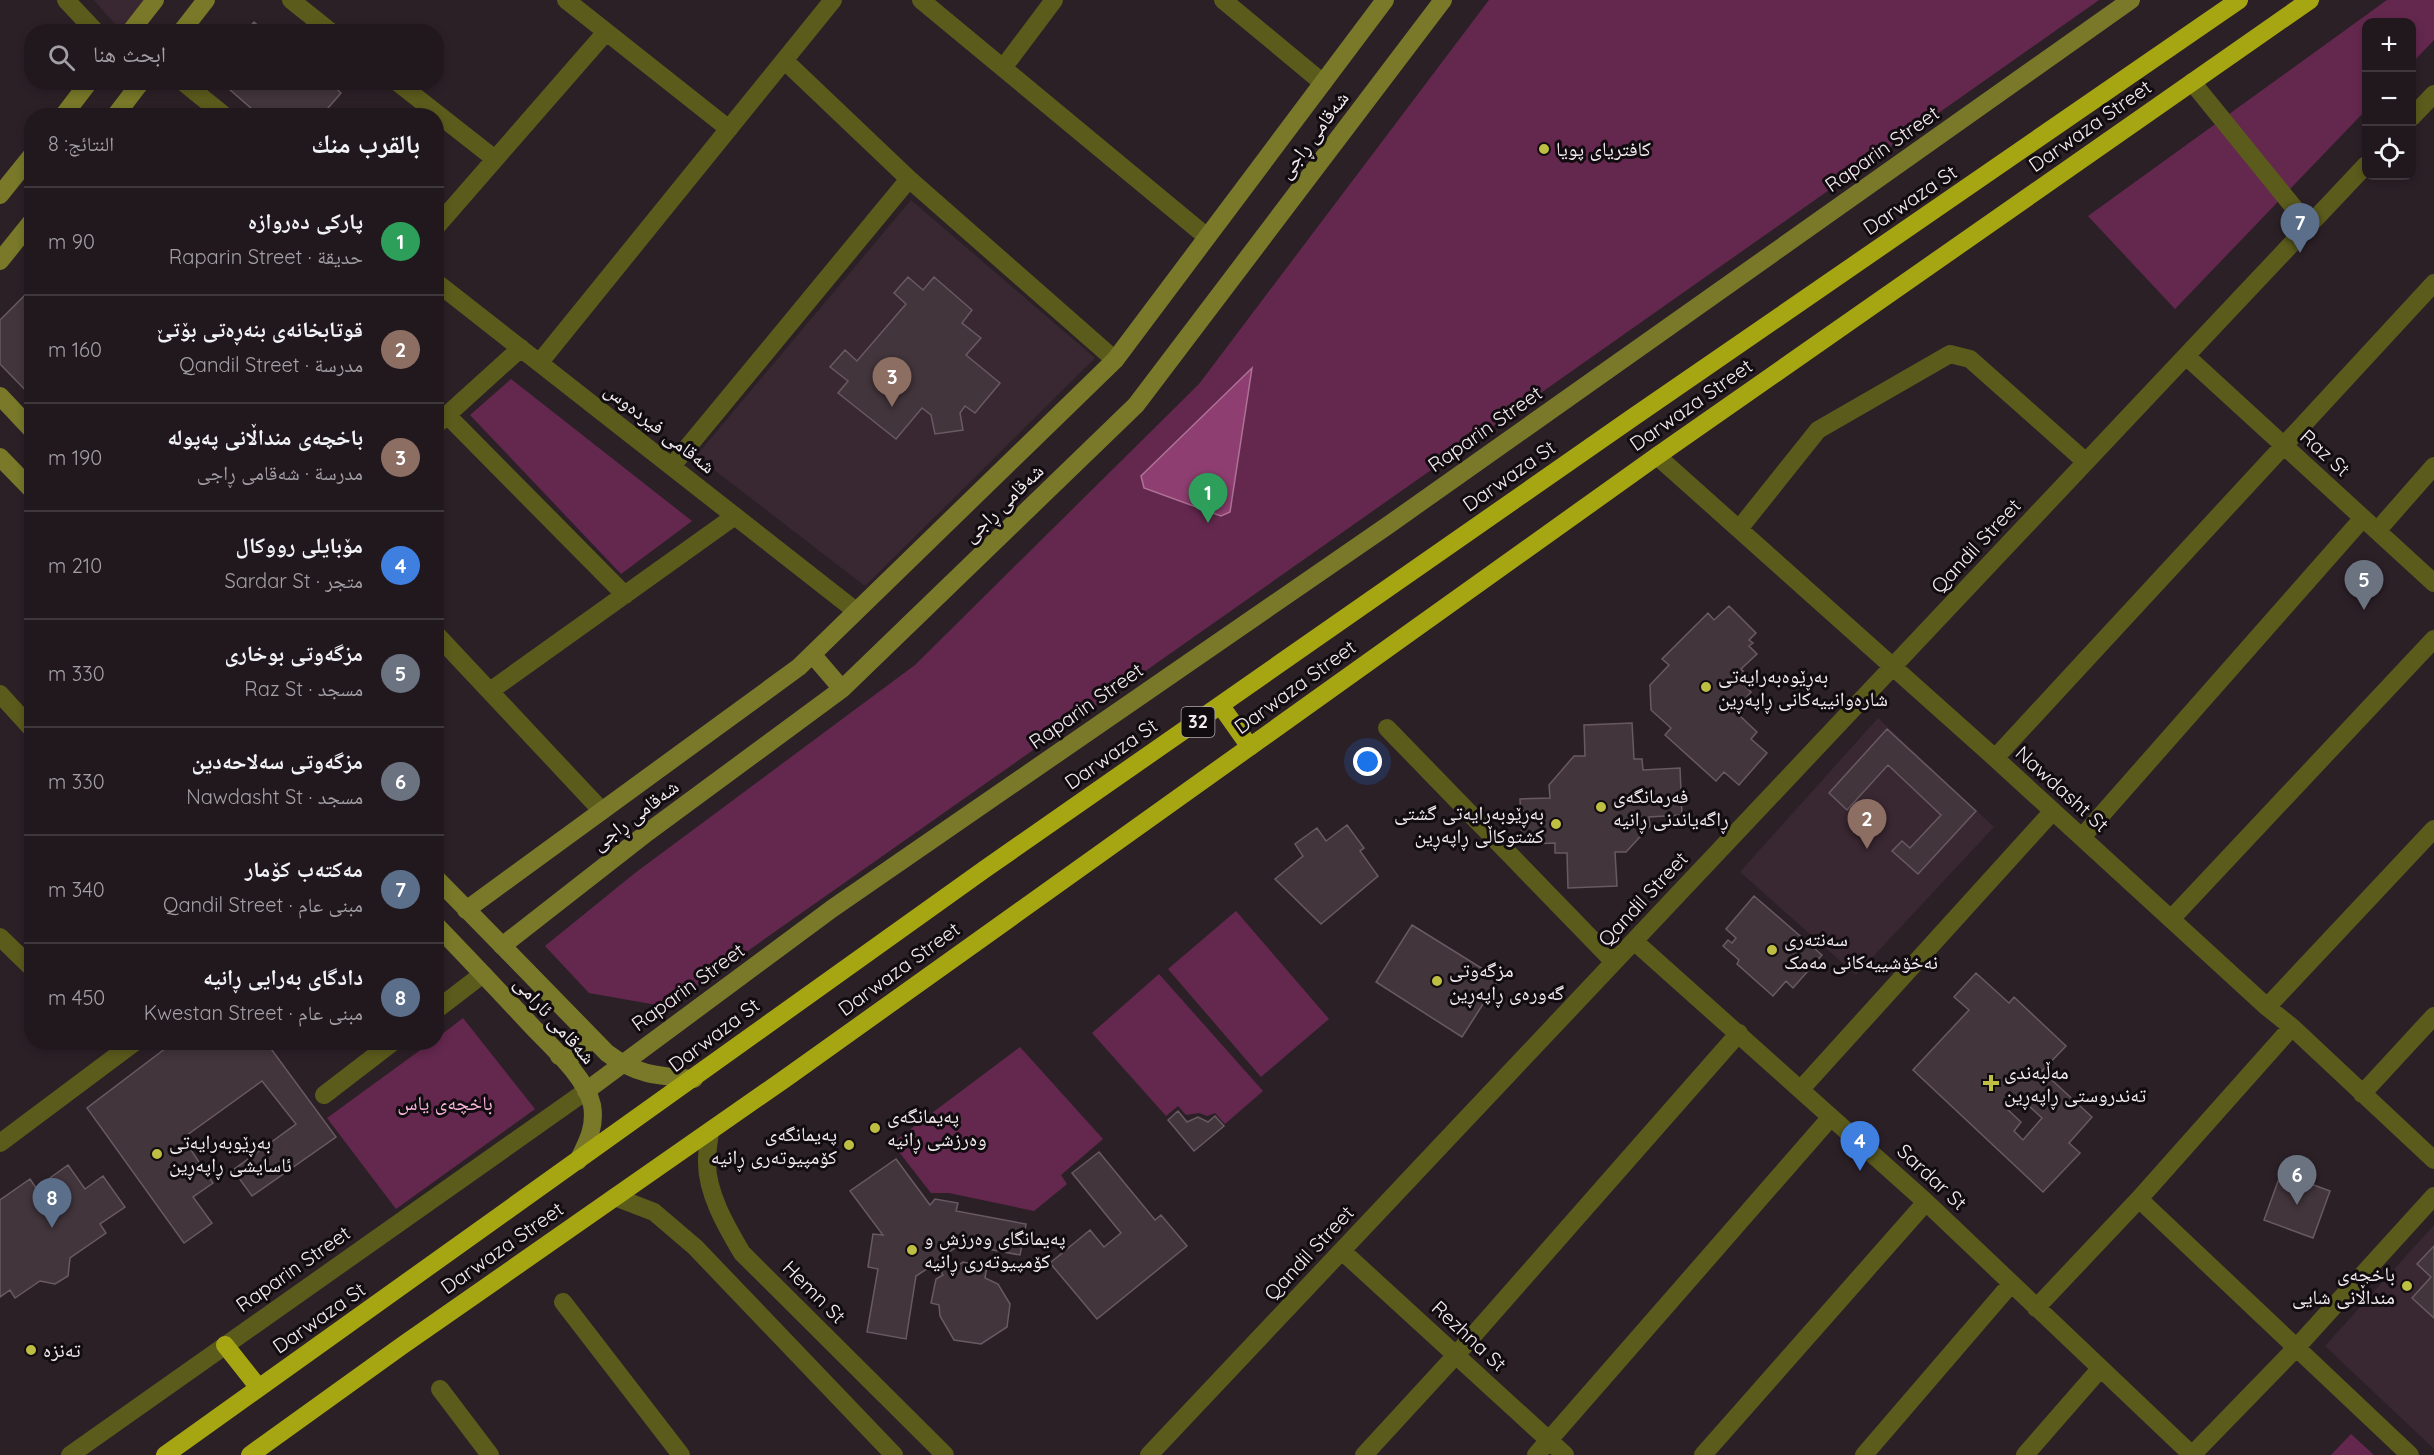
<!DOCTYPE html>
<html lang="ar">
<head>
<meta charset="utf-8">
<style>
  body { margin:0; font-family:Quicksand,"Noto Naskh Arabic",sans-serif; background:#2d252a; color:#f1f3f6; direction:rtl }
  .controls { position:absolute; right:18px; top:18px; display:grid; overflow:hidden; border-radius:12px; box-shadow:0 3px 9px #0003 }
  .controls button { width:54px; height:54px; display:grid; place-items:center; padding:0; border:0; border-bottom:2px solid #3e373b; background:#21181d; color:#f1f3f6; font:30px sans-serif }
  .you { position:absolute; left:1368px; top:762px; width:21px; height:21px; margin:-15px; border:4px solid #fff; border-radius:50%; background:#1a73e8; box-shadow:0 0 0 9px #1a73e833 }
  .badge { display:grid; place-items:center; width:39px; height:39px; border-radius:50%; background:#d93025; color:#fff; font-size:20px; font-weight:700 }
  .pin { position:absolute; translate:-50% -50px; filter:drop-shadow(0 2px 3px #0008) }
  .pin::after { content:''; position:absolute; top:32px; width:21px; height:18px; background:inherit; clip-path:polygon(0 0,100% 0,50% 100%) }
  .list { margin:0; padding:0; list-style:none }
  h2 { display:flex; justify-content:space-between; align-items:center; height:78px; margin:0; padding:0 24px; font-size:26px }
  h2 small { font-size:20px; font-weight:400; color:#a2a0a4 }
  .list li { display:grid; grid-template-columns:39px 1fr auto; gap:18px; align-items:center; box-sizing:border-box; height:108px; padding:0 24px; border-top:2px solid #3e373b }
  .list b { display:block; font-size:22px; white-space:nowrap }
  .list p { margin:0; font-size:20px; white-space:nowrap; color:#a2a0a4 }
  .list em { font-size:20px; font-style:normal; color:#a2a0a4 }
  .icon { flex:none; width:33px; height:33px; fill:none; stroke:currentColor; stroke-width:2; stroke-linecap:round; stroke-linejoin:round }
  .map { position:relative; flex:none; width:2434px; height:1455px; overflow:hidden; direction:ltr }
  .search { position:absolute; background:#21181d; box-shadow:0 3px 9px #0003; left:24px; top:24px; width:420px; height:66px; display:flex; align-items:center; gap:15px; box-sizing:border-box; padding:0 21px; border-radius:24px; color:#a2a0a4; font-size:22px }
  .panel { position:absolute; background:#21181d; box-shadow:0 3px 9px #0003; left:24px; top:108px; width:420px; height:942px; border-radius:24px; direction:rtl }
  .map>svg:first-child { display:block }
</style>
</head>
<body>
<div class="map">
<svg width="2434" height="1455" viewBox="0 0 2434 1455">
  <rect width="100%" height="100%" fill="#2c2027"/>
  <path fill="#392731" d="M94,0H144L120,30Z
    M911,200L1095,358L865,586L696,456Z
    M1878,718L1994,827L1856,975L1740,872Z
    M2434,1225V1449L2325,1346Z"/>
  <path fill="#64284e" d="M1489,0H2099L668,1007L589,993L545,946L635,873L915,665L1199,384Z
    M2387,0H2434V40L2412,63V22H2366V110L2175,309L2088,216Z
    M511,379L692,521L621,574L470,415Z
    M1236,911L1329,1019L1261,1077L1168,969Z
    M1159,974L1263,1091L1225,1124L1215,1113L1207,1116L1199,1113L1186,1115L1178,1106L1166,1116L1092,1033Z
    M463,1018L535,1109L396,1209L327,1118L430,1043L436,1042L437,1038Z
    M1020,1047L1103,1139L1061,1175L1067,1184L1034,1211L949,1193H931L892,1143Z
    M2351,1434L2374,1455H2331Z"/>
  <path fill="#8f3e71" stroke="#ae7297" stroke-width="1.5" d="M1252,368L1230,512L1221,516L1144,488L1141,476Z"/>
  <path fill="#42353c" stroke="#695a62" stroke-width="1.5" fill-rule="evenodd" d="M254,22L266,32H245Z
    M221,82H329L341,93L321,116H260Z
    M908,277L923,290L934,277L972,310L962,323L981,338L966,355L1000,383L975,413L965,406L960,413L963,430L935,434L931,415L922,408L896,439L838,393L848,381L830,367L845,350L857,361L906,304L894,293Z
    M32,288V397L0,364V320Z
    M1729,606L1756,633L1749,640L1753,643L1749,646L1757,654L1741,669L1753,681L1746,687L1751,692L1746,698L1748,705L1739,715L1757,732L1751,739L1767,753L1739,785L1724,772L1716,781L1665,735L1671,728L1651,710L1650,685L1669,665L1662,659L1708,613L1714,620Z
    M1632,723L1634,759H1642L1643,770L1680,768L1682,815L1649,817L1650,826L1626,852H1615L1617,886L1568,888L1567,853H1555V843L1522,844L1520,799L1550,798L1549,785L1574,756H1585L1584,725Z
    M1887,729L1976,811L1918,874L1892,851L1902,841L1910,848L1941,815L1888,765L1847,810L1829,793Z
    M1347,825L1364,848L1360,851L1378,876L1321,924L1275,879L1303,856L1295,844L1317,828L1326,841Z
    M1754,896L1822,955L1793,988L1786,981L1773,996L1737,964L1739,960L1723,946L1728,940L1732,943L1736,938L1726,929Z
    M1412,925L1499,979L1462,1037L1376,982Z
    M1976,973L2009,1003L2014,997L2066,1046L2042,1071L2092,1117L2069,1143L2080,1153L2043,1192L1913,1070L1969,1010L1954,997ZM2017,1095L2042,1118L2023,1140L2014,1131L2021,1122L2005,1107Z
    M174,1042H266L336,1137L252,1196L233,1170L296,1124L262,1081L183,1138L213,1183L193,1197L212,1223L184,1243L87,1108Z
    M1178,1111L1187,1122L1198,1117L1208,1122L1215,1116L1224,1126L1194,1151L1168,1120Z
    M1099,1152L1155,1220L1161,1215L1187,1246L1097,1319L1050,1263L1090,1230L1104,1247L1121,1233L1072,1173Z
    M896,1159L930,1205L935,1199L958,1203L956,1211L1026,1224L1020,1255L961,1244L942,1257L951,1270L963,1262L987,1266L985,1278L998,1284L1010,1304L1007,1327L981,1344L954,1340L940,1316L939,1305L931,1303L936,1279L943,1275L936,1263L916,1276L906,1339L867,1332L878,1269L868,1267L873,1234L883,1235L850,1191Z
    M68,1165L85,1189L103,1176L125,1207L100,1224L106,1233L70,1258L68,1276L55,1284L40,1281L15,1298L10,1290L0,1297V1200L30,1179L36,1188Z
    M2281,1173L2330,1191L2313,1238L2264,1220Z
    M2434,1246V1318L2412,1298L2431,1277L2417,1264Z"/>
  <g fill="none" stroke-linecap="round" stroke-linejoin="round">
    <path stroke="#5b5b1c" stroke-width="18" d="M66,0L96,32
      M291,0L331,32
      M566,0L729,129
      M921,0L1207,237
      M1223,0L1323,83
      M785,61L909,179L1115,360
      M1003,68L1054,0
      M183,82L225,116
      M397,82L495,159
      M2192,82L2309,226
      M2412,117L2434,94
      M436,227L606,32
      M436,282L856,611
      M2186,356L2434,583
      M540,362L833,0
      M447,415L625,595
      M436,425L521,348
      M1657,456L1995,758L2267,1007L2292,1027L2434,1160
      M672,466L909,179
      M1739,529L1818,430L1950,354L1970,359L2086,462
      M2377,531L2434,466
      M436,634L602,811
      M490,691L735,516
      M0,694L32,729
      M1387,728L1614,962
      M1995,758L2434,283
      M2082,837L2363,518
      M2171,919L2434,639
      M0,937L32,968
      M1634,941L1926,1202L2192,1455
      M2267,1007L2434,829
      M436,1010L483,974
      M1801,1089L2053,811
      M2362,1094L2434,1016
      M324,1095L393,1042
      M710,1131C709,1141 707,1151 707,1160C706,1192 726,1226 742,1253L945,1455
      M0,1143L135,1042
      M615,1197L654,1212L695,1247L894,1455
      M2139,1199L2410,1455
      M1342,1251L1565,1455
      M563,1302L681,1455
      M2036,1308L2139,1199L2292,1027
      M440,1389L490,1455
      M70,1455L586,1091
      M1149,1455L2366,165
      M1364,1455L1456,1355L1739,1033
      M1536,1455L1831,1117
      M1703,1455L1926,1202
      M1864,1455L2011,1284
      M2025,1455L2100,1369
      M2192,1455L2296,1348L2434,1196"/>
    <path stroke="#797929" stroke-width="18" d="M130,32L155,0
      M181,32L206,0
      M63,116L89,82
      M115,116L141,82
      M0,195L32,155
      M0,261L32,221
      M0,396L32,430
      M0,457L32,490
      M812,654L842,689
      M436,878L607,1053C636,1075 658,1076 694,1079
      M466,910L799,667L1115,360L1385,0
      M436,925C467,957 498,990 528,1022C548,1044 585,1075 592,1105C596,1127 587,1143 578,1161
      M502,946L648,832L842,689L1136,405L1443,0
      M559,1056C575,1058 585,1051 589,1036
      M586,1091L833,908L1387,526L2131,0"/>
    <path stroke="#a6a612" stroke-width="18" d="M1221,706L1250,747
      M225,1345L259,1388
      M165,1455L985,869L1632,418L2239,0
      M250,1455L403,1345L786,1078L1657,456L2310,0"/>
  </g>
  <g fill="#bebf42" stroke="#110c0f" stroke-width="2">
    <circle cx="1544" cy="149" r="6"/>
    <circle cx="1706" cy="687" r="6"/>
    <circle cx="1601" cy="807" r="6"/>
    <circle cx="1556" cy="824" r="6"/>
    <circle cx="1772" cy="950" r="6"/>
    <circle cx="1437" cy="981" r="6"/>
    <path d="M1988 1074h6v6h6v6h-6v6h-6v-6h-6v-6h6z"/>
    <circle cx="875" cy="1128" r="6"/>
    <circle cx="849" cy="1145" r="6"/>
    <circle cx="157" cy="1154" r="6"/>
    <circle cx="912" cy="1250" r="6"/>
    <circle cx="2407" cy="1286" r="6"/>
    <circle cx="31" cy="1350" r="6"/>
  </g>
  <g text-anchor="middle" stroke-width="6" stroke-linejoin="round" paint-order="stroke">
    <rect fill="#110c0f" stroke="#b1a9ad" stroke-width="1.5" x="1181.5" y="707" width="33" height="30" rx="4.5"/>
    <g font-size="18" font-weight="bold" fill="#f5ecf1">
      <text x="1198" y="728">32</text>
    </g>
    <g font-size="20" fill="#f5ecf1" stroke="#110c0f">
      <text transform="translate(2090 126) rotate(-35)" y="7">Darwaza Street</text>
      <text transform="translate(1313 135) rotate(-53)" y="7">شەقامی ڕاجی</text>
      <text transform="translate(1882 149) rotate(-35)" y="7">Raparin Street</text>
      <text transform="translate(1910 200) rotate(-34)" y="7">Darwaza St</text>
      <text transform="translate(1691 405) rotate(-35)" y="7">Darwaza Street</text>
      <text transform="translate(660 428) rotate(38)" y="7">شەقامی فیردەوس</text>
      <text transform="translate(1485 429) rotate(-35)" y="7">Raparin Street</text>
      <text transform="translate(2325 453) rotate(42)" y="7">Raz St</text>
      <text transform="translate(1509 476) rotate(-35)" y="7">Darwaza St</text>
      <text transform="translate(1003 503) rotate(-44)" y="7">شەقامی ڕاجی</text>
      <text transform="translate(1976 546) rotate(-47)" y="7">Qandil Street</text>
      <text transform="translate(1295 687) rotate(-36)" y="7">Darwaza Street</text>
      <text transform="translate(1086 706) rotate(-35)" y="7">Raparin Street</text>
      <text transform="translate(1111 754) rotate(-35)" y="7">Darwaza St</text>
      <text transform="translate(2062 789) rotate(42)" y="7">Nawdasht St</text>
      <text transform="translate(635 815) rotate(-37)" y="7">شەقامی ڕاجی</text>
      <text transform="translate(1643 899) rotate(-47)" y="7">Qandil Street</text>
      <text transform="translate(899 969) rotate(-36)" y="7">Darwaza Street</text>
      <text transform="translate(688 987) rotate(-36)" y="7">Raparin Street</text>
      <text transform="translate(555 1020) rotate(48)" y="7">شەقامی ئارامی</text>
      <text transform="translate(714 1035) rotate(-37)" y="7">Darwaza St</text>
      <text transform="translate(1932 1177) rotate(43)" y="7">Sardar St</text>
      <text transform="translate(502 1248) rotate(-35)" y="7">Darwaza Street</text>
      <text transform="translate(1309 1253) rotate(-47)" y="7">Qandil Street</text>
      <text transform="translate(293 1269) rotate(-35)" y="7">Raparin Street</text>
      <text transform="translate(814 1292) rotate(45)" y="7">Hemn St</text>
      <text transform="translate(319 1318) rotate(-35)" y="7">Darwaza St</text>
      <text transform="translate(1469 1336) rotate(43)" y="7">Rezhna St</text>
    </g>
    <g font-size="20" fill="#f5ecf1" stroke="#110c0f" text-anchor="start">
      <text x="1556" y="156">کافتریای پویا</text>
      <text x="1718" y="683">بەڕێوەبەرایەتی<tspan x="1718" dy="23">شارەوانییەکانی ڕاپەڕین</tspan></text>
      <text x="1613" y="803">فەرمانگەی<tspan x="1613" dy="23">ڕاگەیاندنی ڕانیە</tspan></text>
      <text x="1544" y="820" text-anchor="end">بەڕێوبەرایەتی گشتی<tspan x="1544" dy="23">کشتوکاڵی ڕاپەڕین</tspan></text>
      <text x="1784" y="946">سەنتەری<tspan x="1784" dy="23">نەخۆشییەکانی مەمک</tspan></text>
      <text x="1449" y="977">مزگەوتی<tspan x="1449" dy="23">گەورەی ڕاپەڕین</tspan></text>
      <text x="2004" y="1079">مەڵبەندی<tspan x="2004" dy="23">تەندروستی ڕاپەڕین</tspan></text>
      <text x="887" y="1123">پەیمانگەی<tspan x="887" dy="23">وەرزشی ڕانیە</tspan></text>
      <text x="837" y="1141" text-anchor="end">پەیمانگەی<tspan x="837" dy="23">کۆمپیوتەری ڕانیە</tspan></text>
      <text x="169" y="1149">بەڕێوبەرایەتی<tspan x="169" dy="23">ئاسایشی ڕاپەڕین</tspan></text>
      <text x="924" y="1245">پەیمانگای وەرزش و<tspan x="924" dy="23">کۆمپیوتەری ڕانیە</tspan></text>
      <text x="2395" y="1281" text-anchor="end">باخچەی<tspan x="2395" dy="23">منداڵانی شایی</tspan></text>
      <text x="43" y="1357">تەنزە</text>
    </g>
    <g font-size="20" fill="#fcb7de" stroke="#110c0f">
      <text x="445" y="1110">باخچەی یاس</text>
    </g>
  </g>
</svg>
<div class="controls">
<button>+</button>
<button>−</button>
<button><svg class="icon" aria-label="locate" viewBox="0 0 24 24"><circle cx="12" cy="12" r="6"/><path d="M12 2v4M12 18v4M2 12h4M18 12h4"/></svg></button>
</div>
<div class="you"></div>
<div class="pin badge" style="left:1208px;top:523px;background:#2e9e5b">1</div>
<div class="pin badge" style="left:1867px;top:849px;background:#8d6e63">2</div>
<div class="pin badge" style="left:892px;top:407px;background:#8d6e63">3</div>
<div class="pin badge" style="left:1860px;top:1171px;background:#3f7fe0">4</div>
<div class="pin badge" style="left:2364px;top:610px;background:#6b7280">5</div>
<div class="pin badge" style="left:2297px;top:1205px;background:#6b7280">6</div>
<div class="pin badge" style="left:2300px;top:253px;background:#5c6f8a">7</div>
<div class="pin badge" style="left:52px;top:1228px;background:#5c6f8a">8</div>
<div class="search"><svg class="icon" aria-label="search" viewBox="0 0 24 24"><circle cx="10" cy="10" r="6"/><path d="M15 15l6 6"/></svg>ابحث هنا</div>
<section class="panel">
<h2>بالقرب منك<small>النتائج: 8</small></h2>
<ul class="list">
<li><span class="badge" style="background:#2e9e5b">1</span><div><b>پارکی دەروازە</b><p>حديقة · Raparin Street</p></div><em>90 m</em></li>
<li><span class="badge" style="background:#8d6e63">2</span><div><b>قوتابخانەی بنەڕەتی بۆتێ</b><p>مدرسة · Qandil Street</p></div><em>160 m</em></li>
<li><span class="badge" style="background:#8d6e63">3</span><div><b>باخچەی منداڵانی پەپولە</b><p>مدرسة · شەقامی ڕاجی</p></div><em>190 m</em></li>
<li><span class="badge" style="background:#3f7fe0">4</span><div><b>مۆبایلی رووکال</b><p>متجر · Sardar St</p></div><em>210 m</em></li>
<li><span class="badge" style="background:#6b7280">5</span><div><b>مزگەوتی بوخاری</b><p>مسجد · Raz St</p></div><em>330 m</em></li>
<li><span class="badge" style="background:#6b7280">6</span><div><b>مزگەوتی سەلاحەدین</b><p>مسجد · Nawdasht St</p></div><em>330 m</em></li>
<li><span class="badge" style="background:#5c6f8a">7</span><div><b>مەکتەب کۆمار</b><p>مبنى عام · Qandil Street</p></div><em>340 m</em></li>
<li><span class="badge" style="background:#5c6f8a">8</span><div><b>دادگای بەرایی ڕانیە</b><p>مبنى عام · Kwestan Street</p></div><em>450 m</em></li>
</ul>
</section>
</div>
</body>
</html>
